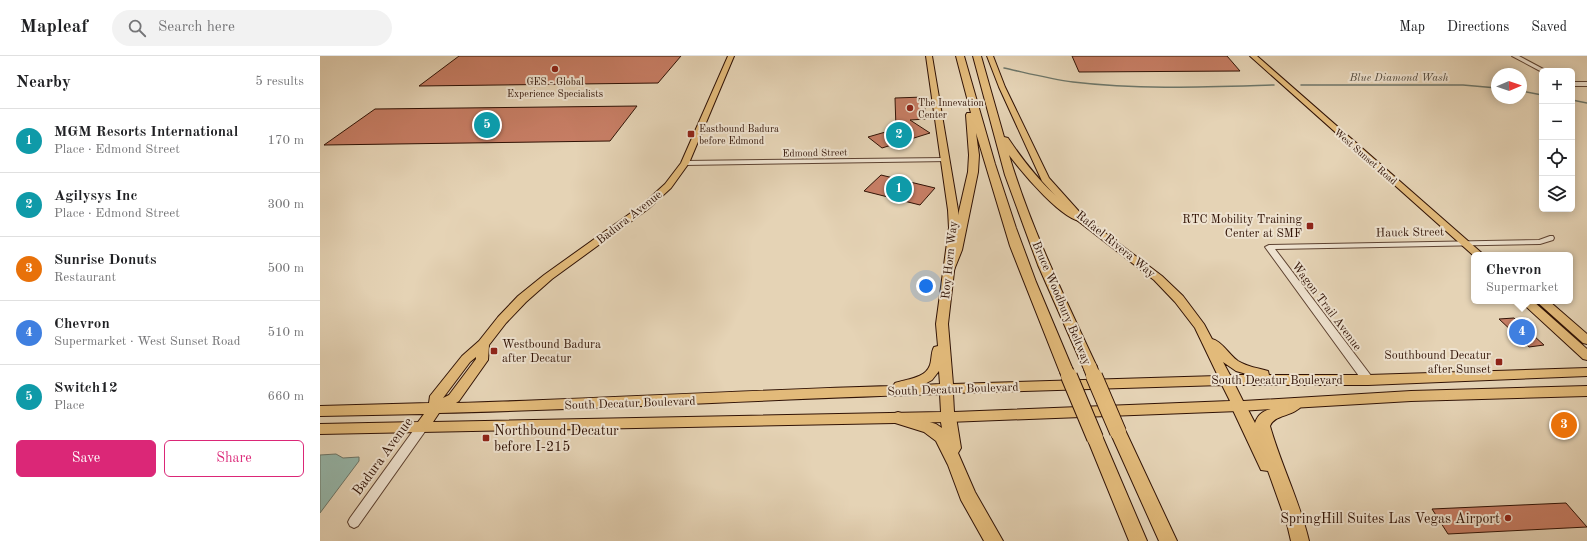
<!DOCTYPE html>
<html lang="en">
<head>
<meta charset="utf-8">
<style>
  body { margin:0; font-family:"Old Standard TT",serif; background:#f2f2f2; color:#202124 }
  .controls { position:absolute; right:12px; top:12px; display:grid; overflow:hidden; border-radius:6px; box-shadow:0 2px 10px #0003 }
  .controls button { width:36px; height:36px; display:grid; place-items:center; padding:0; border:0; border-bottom:1px solid #e0e0e0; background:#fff; color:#202124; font:20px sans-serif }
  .compass { position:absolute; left:1171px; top:12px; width:36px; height:36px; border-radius:50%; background:#fff; box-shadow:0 2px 10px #0003; rotate:88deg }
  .you { position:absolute; left:606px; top:230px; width:14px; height:14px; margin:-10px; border:3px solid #fff; border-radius:50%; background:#1a73e8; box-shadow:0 0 0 6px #1a73e833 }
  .badge { display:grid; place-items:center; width:26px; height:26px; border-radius:50%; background:#db2777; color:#fff; font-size:13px; font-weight:700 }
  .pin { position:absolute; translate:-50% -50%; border:2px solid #fff; box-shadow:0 1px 4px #0006 }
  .popup { position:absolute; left:1151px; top:196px; width:102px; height:52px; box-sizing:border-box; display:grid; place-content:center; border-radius:6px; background:#fff; filter:drop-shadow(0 1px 3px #0005); font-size:13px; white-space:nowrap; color:#757577 }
  .popup b { font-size:15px; color:#202124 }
  .popup::after { content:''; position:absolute; left:50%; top:100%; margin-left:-8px; border:8px solid transparent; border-top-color:#fff }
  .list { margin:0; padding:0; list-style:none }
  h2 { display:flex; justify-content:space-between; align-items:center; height:52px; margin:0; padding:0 16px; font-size:17px }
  h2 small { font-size:13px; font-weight:400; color:#757577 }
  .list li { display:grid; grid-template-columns:26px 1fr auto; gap:12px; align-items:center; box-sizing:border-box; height:64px; padding:0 16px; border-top:1px solid #e0e0e0 }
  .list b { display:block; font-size:15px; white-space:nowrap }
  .list p { margin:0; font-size:13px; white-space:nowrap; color:#757577 }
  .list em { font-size:13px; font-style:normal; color:#757577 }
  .actions { display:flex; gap:8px; padding:12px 16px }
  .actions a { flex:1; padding:9px 0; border:1px solid #db2777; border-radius:6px; text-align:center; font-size:14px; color:#db2777 }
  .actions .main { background:#db2777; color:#fff }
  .icon { flex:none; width:22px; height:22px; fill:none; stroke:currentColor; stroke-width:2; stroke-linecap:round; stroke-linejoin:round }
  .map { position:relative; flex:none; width:1267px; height:485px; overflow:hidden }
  header { display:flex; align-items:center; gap:24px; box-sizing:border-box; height:56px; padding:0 20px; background:#fff; border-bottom:1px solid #e0e0e0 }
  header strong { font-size:19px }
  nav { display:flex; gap:22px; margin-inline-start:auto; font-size:14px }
  .search { width:280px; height:36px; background:#f2f2f2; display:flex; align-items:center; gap:10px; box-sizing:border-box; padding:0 14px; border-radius:22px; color:#757577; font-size:15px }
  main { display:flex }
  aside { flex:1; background:#fff }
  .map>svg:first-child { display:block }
</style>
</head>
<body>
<header>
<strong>Mapleaf</strong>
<div class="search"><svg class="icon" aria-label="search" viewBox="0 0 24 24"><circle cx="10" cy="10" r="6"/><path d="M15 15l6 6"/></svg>Search here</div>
<nav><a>Map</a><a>Directions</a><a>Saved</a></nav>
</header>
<main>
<aside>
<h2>Nearby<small>5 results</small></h2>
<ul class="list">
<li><span class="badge" style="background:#0f9aa8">1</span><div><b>MGM Resorts International</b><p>Place · Edmond Street</p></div><em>170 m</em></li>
<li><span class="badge" style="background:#0f9aa8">2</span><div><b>Agilysys Inc</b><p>Place · Edmond Street</p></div><em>300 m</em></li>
<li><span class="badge" style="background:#e8710a">3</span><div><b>Sunrise Donuts</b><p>Restaurant</p></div><em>500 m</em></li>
<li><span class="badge" style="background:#3f7fe0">4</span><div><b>Chevron</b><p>Supermarket · West Sunset Road</p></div><em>510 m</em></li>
<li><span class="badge" style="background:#0f9aa8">5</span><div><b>Switch12</b><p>Place</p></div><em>660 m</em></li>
</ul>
<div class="actions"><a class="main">Save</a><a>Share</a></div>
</aside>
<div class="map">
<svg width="1267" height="485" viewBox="0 0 1267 485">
  <rect width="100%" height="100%" fill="#e5d3b5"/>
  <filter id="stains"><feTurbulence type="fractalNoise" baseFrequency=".005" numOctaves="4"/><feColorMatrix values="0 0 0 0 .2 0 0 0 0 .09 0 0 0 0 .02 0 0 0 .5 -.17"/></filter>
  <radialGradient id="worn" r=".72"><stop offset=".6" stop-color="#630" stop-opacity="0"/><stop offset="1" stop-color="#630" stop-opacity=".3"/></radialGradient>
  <path fill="#96b8ac" stroke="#6d7669" d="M16,398L23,402L39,401V405L0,457V399Z"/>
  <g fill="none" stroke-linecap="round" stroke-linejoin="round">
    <path stroke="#6d7669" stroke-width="1.5" d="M684,12C707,17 730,23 753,26C820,34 887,31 954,29
      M981,29H1143L1177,32
      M1201,35L1222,39
      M1252,44L1267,47"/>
  </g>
  <path fill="#c77e65" stroke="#301205" d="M139,0H361L338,27L99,30Z
    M752,0H907L920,15L759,16Z
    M604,41L606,63L590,64L610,77L562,92L548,81L576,73L575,42Z
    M317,50L290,85L4,89L55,53Z
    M561,119L615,132L600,149L544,135Z
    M1194,262L1224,289L1209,291L1179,263Z
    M1246,447L1267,471L1128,478L1112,453Z"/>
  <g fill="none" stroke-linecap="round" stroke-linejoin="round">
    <g stroke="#5d4231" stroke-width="2">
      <path id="minor" d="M1192,0H1199L1227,15L1222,16Z
        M1252,26H1267V30H1252Z
        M626,102L629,104L628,105L365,109L362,107L365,105Z
        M1230,180H1233L1234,182L1233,184L1220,188L955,193L1052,321L1053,324L1052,327H1044L945,191L949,189L1219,184Z
        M102,367L106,368L107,371L106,374L38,470L34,472L30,470L28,466L30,462L98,368Z"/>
    </g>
    <g stroke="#301205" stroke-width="2">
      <path id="major" d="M408,0H414L369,107L351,132L328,153L232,223L206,246L186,267L169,289L168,304L139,345L136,347C282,343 427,334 573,330L575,327C586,323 605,323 610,309C612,303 611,296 614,291L618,290L616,268L629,172L628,154L606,0H612L638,154L639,172L628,268L633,328L898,320L875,272L855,246L834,224L758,165L722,125L679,31L667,0H673L685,31L729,122L764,161L842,220L863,240L884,268L892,283C902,285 909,299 918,305C928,311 938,312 948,315L949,319H1048L1267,312V320L1048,329H915L923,345L1091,335L1267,330V340L1091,345L919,355L628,366L0,378V368L98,366L104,358L0,360V350L109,347L110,340L142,300L159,285L178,261L198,240L224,219L322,149L345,128L361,107ZM156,301V303L129,339L123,342L150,306ZM903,306L916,315L930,319H910ZM619,315L620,328L603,329L612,324ZM902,329L910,345L634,356L633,337ZM620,338L621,356L113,366L119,357C286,353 453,343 620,338Z
        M930,0H937L1164,199L1154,200Z
        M1200,245H1213L1267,293V304L1263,303Z
        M1216,245H1229L1267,278V288L1263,287Z"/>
    </g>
    <g stroke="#301205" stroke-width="2">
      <path id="highway" d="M636,0H644L675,108L696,172L716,226L753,314L751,318L746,319L741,318L739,314L690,190L656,77L659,99L658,116L642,194L634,214H626L624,211L630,194L648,116L649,99L646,59L647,57H651Z
        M653,0H661L684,81L688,82C702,103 716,121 734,138C742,145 762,156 767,163L765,165C746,170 700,114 689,99C711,173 745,242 777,311L775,315L770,316L765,315L763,311L718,209L685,119Z
        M975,342L980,344L983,348C975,361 954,358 950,370C961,409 980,446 989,485H971L967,468L948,415L941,414L911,350L914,346L919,344L924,346L935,367C939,354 949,354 960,350C966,347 970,344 975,342Z
        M628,355L634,357L636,361L641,392L638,397L655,436L683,485H664L641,444L628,409L616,385L604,376L572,366L570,362L572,358L578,356L616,368L622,372L620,361L622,357Z
        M798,370L804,372L806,376L857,485H839L790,376L792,372Z
        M775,376L781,377L783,382L827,485H809L767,382L769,377Z"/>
    </g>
    <use href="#minor" fill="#eee2cf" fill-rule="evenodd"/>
    <use href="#major" fill="#e2ba7a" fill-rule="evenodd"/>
    <use href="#highway" fill="#e2ba7a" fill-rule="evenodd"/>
    <g stroke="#301205" stroke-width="15" stroke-linecap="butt">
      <path id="highway-bridge-far1" d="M770,311L774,321
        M746,314L749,321"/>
    </g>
    <g stroke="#301205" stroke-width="18" stroke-linecap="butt">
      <path id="highway-bridge" d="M749,320L775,382
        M774,320L798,376"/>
    </g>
    <use href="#highway-bridge-far1" stroke="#e2ba7a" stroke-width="13"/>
    <use href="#highway-bridge" stroke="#e2ba7a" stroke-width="16"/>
  </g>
  <g fill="#8f2418" stroke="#eee2cf" stroke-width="1.5">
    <circle cx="235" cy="13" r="4"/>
    <circle cx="590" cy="52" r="4"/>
    <rect x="367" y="74" width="8" height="8" rx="2"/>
    <rect x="986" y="166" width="8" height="8" rx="2"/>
    <rect x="170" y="291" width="8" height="8" rx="2"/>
    <rect x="1175" y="302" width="8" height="8" rx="2"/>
    <rect x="162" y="378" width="8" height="8" rx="2"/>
    <circle cx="1188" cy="462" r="4"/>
  </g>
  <g text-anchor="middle" stroke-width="4" stroke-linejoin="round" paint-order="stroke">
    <g font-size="10" fill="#301205" stroke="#eee2cf" text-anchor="start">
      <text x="235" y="29" text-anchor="middle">GES - Global<tspan x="235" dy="12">Experience Specialists</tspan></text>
      <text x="598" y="50">The Innevation<tspan x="598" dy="12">Center</tspan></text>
      <text x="379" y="76">Eastbound Badura<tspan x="379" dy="12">before Edmond</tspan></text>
    </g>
    <g font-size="10" fill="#301205" stroke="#eee2cf">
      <text transform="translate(495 96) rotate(-1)" y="4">Edmond Street</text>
      <text transform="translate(1046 100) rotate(41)" y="4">West Sunset Road</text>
    </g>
    <g font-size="11" font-style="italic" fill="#544c3f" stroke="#eee2cf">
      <text x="1079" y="25">Blue Diamond Wash</text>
    </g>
    <g font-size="12" fill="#301205" stroke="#eee2cf">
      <text transform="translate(309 161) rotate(-38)" y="4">Badura Avenue</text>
      <text transform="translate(1090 176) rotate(-1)" y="4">Hauck Street</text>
      <text transform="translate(796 188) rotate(39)" y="4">Rafael Rivera Way</text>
      <text transform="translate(629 204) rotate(-84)" y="4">Roy Horn Way</text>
      <text transform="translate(742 247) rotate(67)" y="4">Bruce Woodbury Beltway</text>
      <text transform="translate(1007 250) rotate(53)" y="4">Wagon Trail Avenue</text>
      <text x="957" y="328">South Decatur Boulevard</text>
      <text transform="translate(633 333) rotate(-2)" y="4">South Decatur Boulevard</text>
      <text transform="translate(310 347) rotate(-2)" y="4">South Decatur Boulevard</text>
    </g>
    <g font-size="12" fill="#301205" stroke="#eee2cf" text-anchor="end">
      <text x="982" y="167">RTC Mobility Training<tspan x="982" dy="14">Center at SMF</tspan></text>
      <text x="182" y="292" text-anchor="start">Westbound Badura<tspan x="182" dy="14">after Decatur</tspan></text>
      <text x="1171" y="303">Southbound Decatur<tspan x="1171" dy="14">after Sunset</tspan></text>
    </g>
    <g font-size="14" fill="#301205" stroke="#eee2cf" text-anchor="start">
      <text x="174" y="379">Northbound Decatur<tspan x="174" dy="16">before I-215</tspan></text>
      <text x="1180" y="467" text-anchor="end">SpringHill Suites Las Vegas Airport</text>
    </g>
    <g font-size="14" fill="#301205" stroke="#eee2cf">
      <text transform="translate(62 400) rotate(-54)" y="5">Badura Avenue</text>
    </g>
  </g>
  <rect width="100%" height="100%" filter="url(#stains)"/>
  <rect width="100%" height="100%" fill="url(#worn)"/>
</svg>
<div class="controls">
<button>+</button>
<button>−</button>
<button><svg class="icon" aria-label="locate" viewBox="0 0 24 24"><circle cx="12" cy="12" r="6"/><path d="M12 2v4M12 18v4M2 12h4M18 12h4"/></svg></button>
<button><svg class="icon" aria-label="layers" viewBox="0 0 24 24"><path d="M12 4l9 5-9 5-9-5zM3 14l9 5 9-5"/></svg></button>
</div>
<svg class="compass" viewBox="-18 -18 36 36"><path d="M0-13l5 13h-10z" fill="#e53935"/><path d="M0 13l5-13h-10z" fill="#757577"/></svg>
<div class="you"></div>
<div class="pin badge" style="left:579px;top:133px;background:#0f9aa8">1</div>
<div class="pin badge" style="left:579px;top:79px;background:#0f9aa8">2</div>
<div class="pin badge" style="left:1244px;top:369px;background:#e8710a">3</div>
<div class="pin badge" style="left:1202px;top:276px;background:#3f7fe0">4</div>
<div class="popup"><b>Chevron</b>Supermarket</div>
<div class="pin badge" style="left:167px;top:69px;background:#0f9aa8">5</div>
</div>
</main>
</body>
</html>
